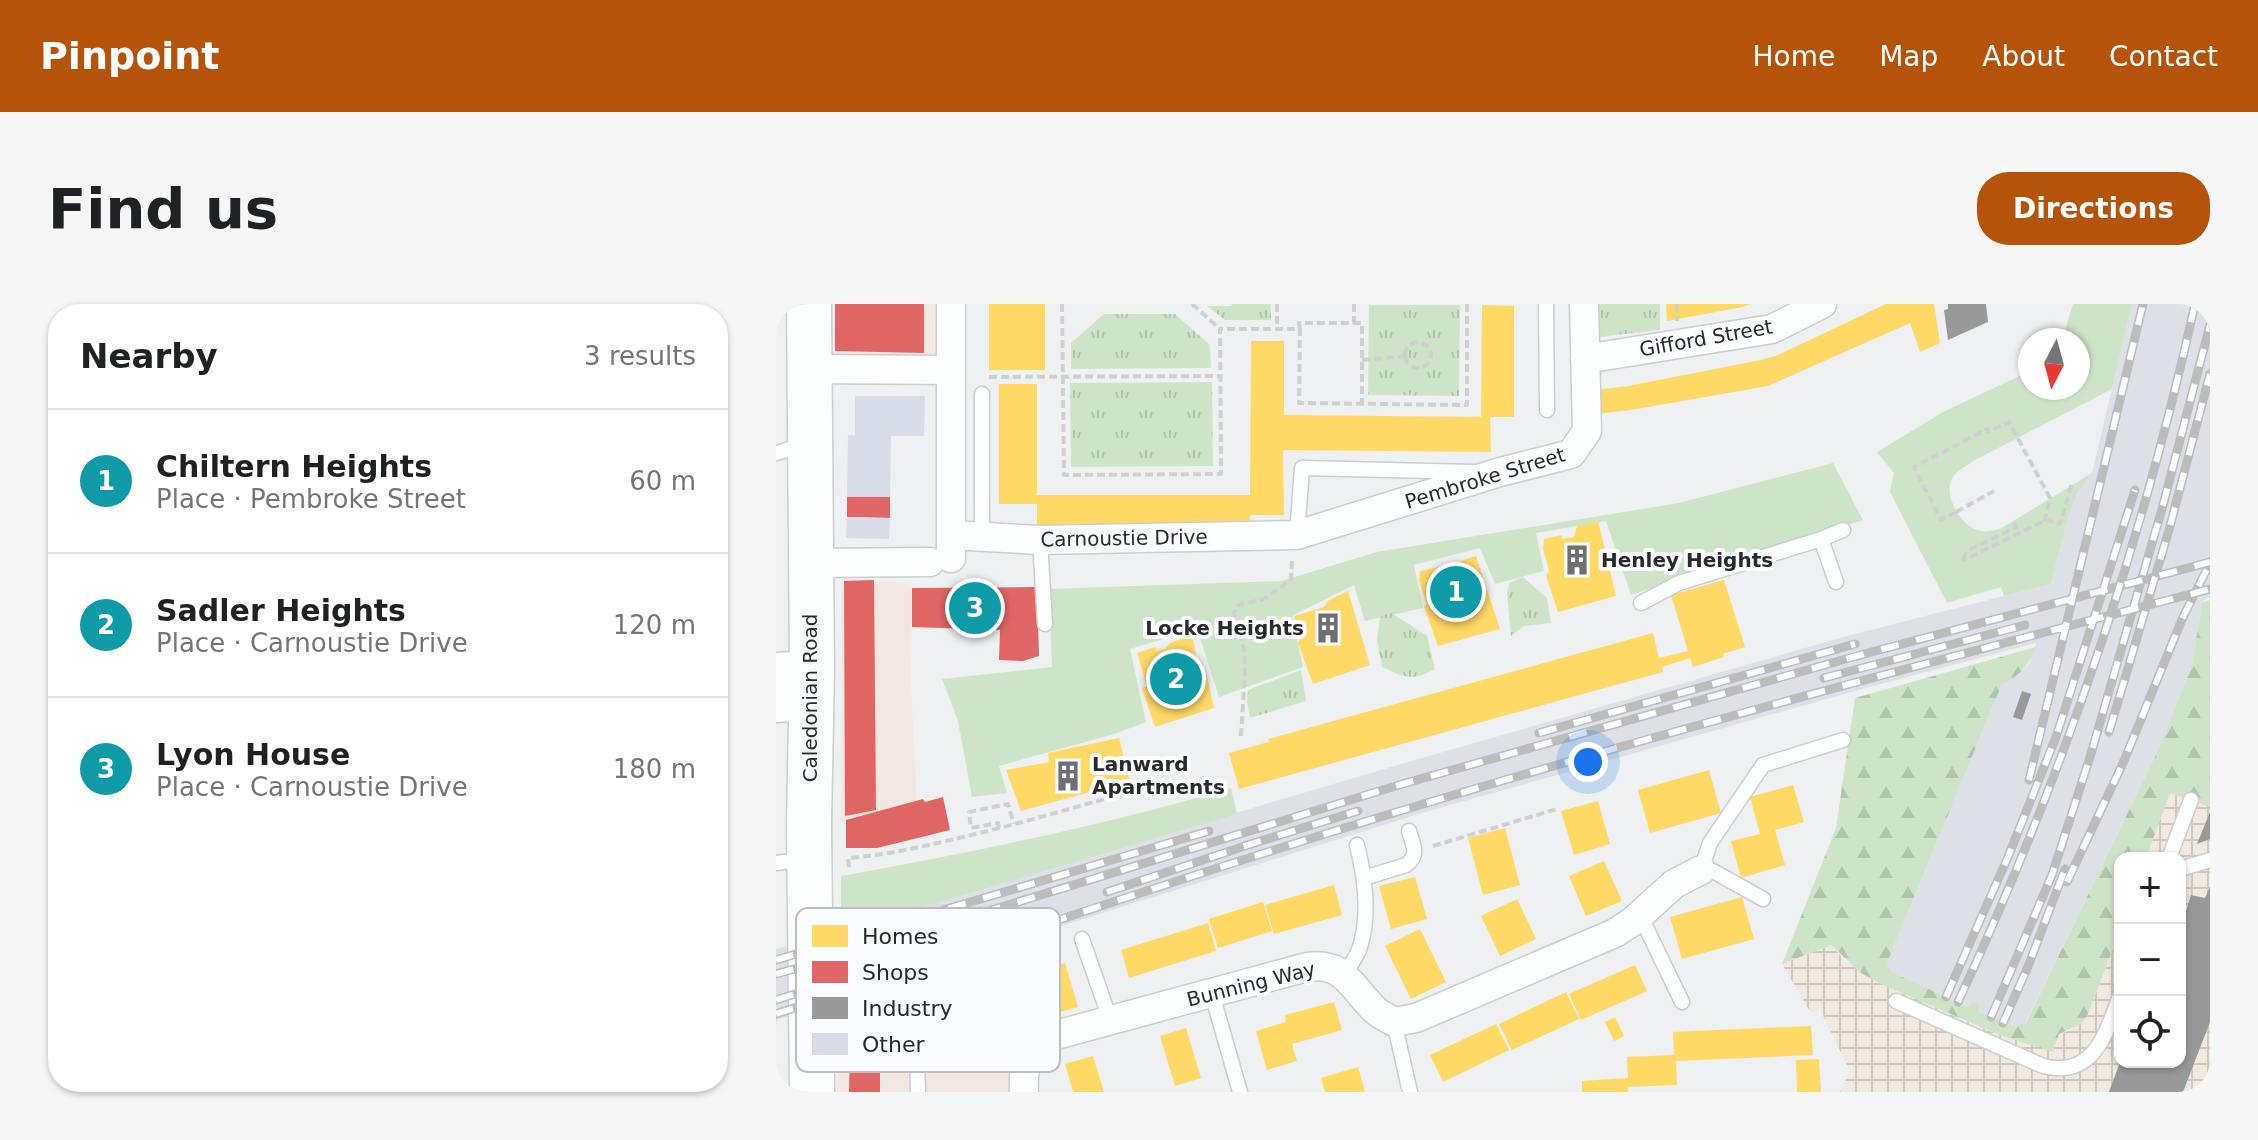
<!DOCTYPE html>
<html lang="en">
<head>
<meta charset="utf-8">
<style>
  body { margin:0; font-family:"DejaVu Sans",sans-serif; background:#f6f6f6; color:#202124 }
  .controls { position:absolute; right:24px; bottom:24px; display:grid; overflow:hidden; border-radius:16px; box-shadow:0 2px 6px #0004 }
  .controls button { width:72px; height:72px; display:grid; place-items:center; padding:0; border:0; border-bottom:2px solid #e0e0e0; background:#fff; color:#202124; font:40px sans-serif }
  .compass { position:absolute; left:1242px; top:24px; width:72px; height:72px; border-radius:50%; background:#fff; box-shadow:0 2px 6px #0004; rotate:186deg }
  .you { position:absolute; left:812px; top:458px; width:28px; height:28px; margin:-20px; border:6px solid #fff; border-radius:50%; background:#1a73e8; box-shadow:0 0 0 12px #1a73e833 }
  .badge { display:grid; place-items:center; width:52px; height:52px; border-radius:50%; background:#b45309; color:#fff; font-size:26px; font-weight:700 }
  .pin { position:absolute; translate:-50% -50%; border:4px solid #fff; box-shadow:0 2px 8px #0006 }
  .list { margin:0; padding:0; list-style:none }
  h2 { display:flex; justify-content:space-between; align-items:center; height:104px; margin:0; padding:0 32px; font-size:34px }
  h2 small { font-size:26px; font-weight:400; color:#757577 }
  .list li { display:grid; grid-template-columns:52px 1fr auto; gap:24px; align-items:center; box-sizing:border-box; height:144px; padding:0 32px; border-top:2px solid #e0e0e0 }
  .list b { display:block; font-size:30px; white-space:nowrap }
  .list p { margin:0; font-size:26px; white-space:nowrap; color:#757577 }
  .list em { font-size:26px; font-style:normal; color:#757577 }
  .icon { flex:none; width:44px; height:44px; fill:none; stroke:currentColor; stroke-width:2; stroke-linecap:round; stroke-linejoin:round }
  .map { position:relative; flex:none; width:1434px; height:788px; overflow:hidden; border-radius:32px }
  header { display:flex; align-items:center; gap:48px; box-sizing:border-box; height:112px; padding:0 40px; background:#b45309; color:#fff }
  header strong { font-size:38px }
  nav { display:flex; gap:44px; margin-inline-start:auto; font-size:28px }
  .intro { display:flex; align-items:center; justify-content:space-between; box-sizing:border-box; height:192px; padding:0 48px }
  h1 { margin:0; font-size:56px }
  .button { padding:20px 36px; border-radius:32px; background:#b45309; color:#fff; font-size:28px; font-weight:700 }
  main { display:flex; gap:48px; padding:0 48px }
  aside { flex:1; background:#fff; border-radius:32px; box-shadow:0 2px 6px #0004 }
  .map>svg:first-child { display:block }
</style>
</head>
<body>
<header>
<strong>Pinpoint</strong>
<nav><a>Home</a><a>Map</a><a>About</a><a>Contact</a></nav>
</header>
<div class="intro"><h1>Find us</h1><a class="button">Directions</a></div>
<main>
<aside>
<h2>Nearby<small>3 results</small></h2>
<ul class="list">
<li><span class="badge" style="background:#0f9aa8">1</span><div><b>Chiltern Heights</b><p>Place · Pembroke Street</p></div><em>60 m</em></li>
<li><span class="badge" style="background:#0f9aa8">2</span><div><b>Sadler Heights</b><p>Place · Carnoustie Drive</p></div><em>120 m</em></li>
<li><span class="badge" style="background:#0f9aa8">3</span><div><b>Lyon House</b><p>Place · Carnoustie Drive</p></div><em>180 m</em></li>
</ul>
</aside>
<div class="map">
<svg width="1434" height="788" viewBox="0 0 1434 788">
  <defs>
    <pattern id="industrial-grid" width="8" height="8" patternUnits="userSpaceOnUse" patternTransform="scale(2)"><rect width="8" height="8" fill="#f1e8df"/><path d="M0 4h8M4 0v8" fill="none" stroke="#cfc7c0"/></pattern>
    <pattern id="forest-firs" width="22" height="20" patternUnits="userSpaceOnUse" patternTransform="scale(2)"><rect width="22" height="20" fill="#cee4c8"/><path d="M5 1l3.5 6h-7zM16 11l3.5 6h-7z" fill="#b1c4ac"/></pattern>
    <pattern id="park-tufts" width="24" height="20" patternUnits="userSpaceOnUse" patternTransform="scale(2)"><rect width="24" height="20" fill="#cee4c8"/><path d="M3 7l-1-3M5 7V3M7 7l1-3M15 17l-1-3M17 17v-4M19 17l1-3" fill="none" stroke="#b1c4ac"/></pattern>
  </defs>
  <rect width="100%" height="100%" fill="#eef0f2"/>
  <path fill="#f3e7e2" d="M58,0H159L161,56H58Z
    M66,274L132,280L136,284L135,382L141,498L65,519Z
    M208,658L234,760V788H62L59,705Z"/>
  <path fill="url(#industrial-grid)" d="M1394,489L1434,503V788H1064L1074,767L1044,705L1035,709L1006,660L1055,641L1069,657L1164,706L1221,730L1277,747L1283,730L1295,726L1312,710L1344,626V758H1404V554H1370Z"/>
  <path fill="#dde0e7" d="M1356,0H1434V293L1429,295L1426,299L1416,361L1384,442L1248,722L1240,725L1202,707L1204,702L1195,699L1192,703L1114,668L1111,659L1226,380L1246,367L1253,360L1260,339L1086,385L646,509L275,625L1,716L0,722V645L632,458L1071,332L1275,280L1293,210L1302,188L1316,169Z"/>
  <path fill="#cee4c8" d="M1297,0H1356L1336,85L1199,156C1190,162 1179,167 1175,177C1169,194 1184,219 1199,225C1207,229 1216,227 1224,225L1316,169L1302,188L1293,210L1275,280L1228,292L1225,283L1171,299L1114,188L1118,169L1101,148L1167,108L1254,67V84H1302V36H1286Z
    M1057,159L1087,216L855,291L830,217L760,229L768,267L719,280L704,244L638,261L647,304L589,317L578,281L516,312L527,363L443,393L421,325L354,345L370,418L338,430L223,462L231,489L196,493L182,417L166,375L276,363L273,285L505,277L601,248L903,199Z
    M455,484L461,510L65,627V572C196,548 327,522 455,484Z"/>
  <path fill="url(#forest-firs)" d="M1434,296V503L1394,489L1370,554H1344V626L1312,710L1305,720L1283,730L1277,748L1221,730L1105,680L1085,669L1055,641L1006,660L1060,524L1079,394L1260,343C1253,361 1244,372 1226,380L1111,659L1115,668L1192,703L1195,699H1200L1204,702L1202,707L1240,724L1244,720L1249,721L1384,442L1416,361L1426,299Z"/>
  <path fill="url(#park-tufts)" d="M456,0H495V16H449L431,2H455Z
    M821,0H884V26L822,33Z
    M593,1H684L683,92L592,91Z
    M328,10H399L434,41L435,64L295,65V39Z
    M436,78L437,162L295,163L294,79Z
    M747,273L771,294L775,319L748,322L735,332L731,290L733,279Z
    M614,308L651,332L659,365C636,378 628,373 606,363L601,336L604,313Z
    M525,366L530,397L474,414L471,398L472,386Z"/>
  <path fill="#ffd966" d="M213,0H269V66H213Z
    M890,0H974L967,3L891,17Z
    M1110,0H1158L1164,39L1144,48L1134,19L992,82L855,106L820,110L818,86L852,82L985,56L1002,51Z
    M706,1L738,2V113H714L715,148L507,146L508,211H474V224L261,223V200H223V80H261V191H474L475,37H508V111L705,113Z
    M822,217L840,292L782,308L770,272L773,267L767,245L768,235L785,231L786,235L798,233L801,222Z
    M700,252L724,325L662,342L648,302L651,300L643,277L644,267L663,263L665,268L676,267L679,259Z
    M948,276L969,343L947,350L948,353L917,363L914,354L886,363L887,368L463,485L453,449L493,438L492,435L877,329L883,354L912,347L895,291Z
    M572,287L594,361L537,380L522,339L524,335L518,312L548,303L553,296Z
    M416,331L423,367L430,368L438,404L379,423L366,384L371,382L361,349L379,343L381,347L389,345L394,339Z
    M343,434L354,477L245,507L230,466L273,458L272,449Z
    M933,466L945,509L874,529L862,486Z
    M1017,481L1028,518L999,526L1009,561L965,574L955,537L984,530L974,493Z
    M822,497L834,540L798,551L785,507Z
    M729,524L744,581L707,591L692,534Z
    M828,557L846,597L810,612L793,572Z
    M639,573L651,615L615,625L603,582Z
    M558,581L566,611L498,630L489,601Z
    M966,593L978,635L906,655L894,613Z
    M741,595L760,635L724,652L705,612Z
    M487,598L496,627L442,644L433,615Z
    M432,619L440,647L353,674L345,646Z
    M644,625L670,678L635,695L609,642Z
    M289,659L302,703L267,713L268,719L230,730L217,686L252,676L251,670Z
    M859,661L871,687L805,716L793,690Z
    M790,688L803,715L736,746L723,720Z
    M558,698L566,726L516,740L521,757L491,766L480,727L510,718L509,711Z
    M839,713L848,732L838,737L829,718Z
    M720,720L733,746L667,778L654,751Z
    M1035,722L1037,751L900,757L901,781L852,783V788H806V777L852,774L851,753L898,751L897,728Z
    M410,724L425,774L399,782L384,732Z
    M317,752L328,788H297L289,760Z
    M1043,755L1045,788H1021L1020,756Z
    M582,763L589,788H549L545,774Z"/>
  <path fill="#e06666" d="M59,0H148V49L59,47Z
    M71,193H114V214L71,213Z
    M98,276L100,506L69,512L68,277Z
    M261,283L263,352L247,357L223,356L224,326L136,323V284Z
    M167,493L174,526L101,544H70V516L147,495L149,498Z
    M74,748H104V788H73Z"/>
  <path fill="#999" d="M1172,0H1210L1212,18L1172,36L1168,6L1172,5Z
    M1246,387L1255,390L1246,416L1237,413Z
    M1434,508V535L1421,540Z
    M1434,583V718L1407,788H1333L1344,758H1404V619L1406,620L1415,591L1429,594Z"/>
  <path fill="#d8dce9" d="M79,92H149L148,132H115L114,193H71L72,131H79Z
    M71,213L114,214L113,235L70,234Z"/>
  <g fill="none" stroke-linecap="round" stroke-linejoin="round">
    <g stroke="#cccdce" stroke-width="17">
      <path id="service" d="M770,0L771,106
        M206,90V231
        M0,149L28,141
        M521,231L526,164L698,168
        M1045,235L1060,278
        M264,236L269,320
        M865,299L903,279L1045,235L1067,226
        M1393,554L1415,496
        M0,559L30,555
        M1404,565L1434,556
        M588,574L630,561C644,551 637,541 633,527
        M987,595L937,567L925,566L934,539L987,461L1067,436
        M864,611L906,698
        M306,635L334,715
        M568,670C574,662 581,653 584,643C594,611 589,573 581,541
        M436,690L464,788
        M1120,697L1267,762C1318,775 1330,729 1344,692
        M618,718L634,788
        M40,734L113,738L141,753L194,752
        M141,753L142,788"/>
    </g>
    <g stroke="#cccdce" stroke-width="31">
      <path id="minor" d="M175,0V254
        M809,55L996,25L1046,0
        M33,65L175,66
        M175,231L264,236L521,231L724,168L795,150L811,127L808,0
        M34,259L154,258
        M248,788C246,754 255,751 280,731L531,663C568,658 574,681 597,704C602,710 610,713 618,718L640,714L839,629L856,618L898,580L925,566"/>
    </g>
    <g stroke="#cccdce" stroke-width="39">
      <path id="tertiary" d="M0,367L36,365
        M0,400L35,398"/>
    </g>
    <g stroke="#cccdce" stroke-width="47">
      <path id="primary" d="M33,0L36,365L33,521L36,788"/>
    </g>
    <path stroke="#d0d0d0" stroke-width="4" stroke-dasharray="8 4" stroke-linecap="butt" d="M286,0L288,171L445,170L444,25H524L523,99L691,101V0
      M416,0L444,25
      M501,0V25
      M578,0V19
      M901,0V17
      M524,25L523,19H586V100
      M629 51a13 13 0 1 1 26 0a13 13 0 1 1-26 0Z
      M586,56L629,52
      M213,73L444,72
      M1180,208L1165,216L1138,163L1211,125L1212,128L1233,118L1274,194L1268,220L1264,219L1186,257
      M1269,216L1284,220L1296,179
      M1187,255L1191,247L1240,223L1237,218
      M465,432L469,367L468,345L458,309L462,301L488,295L515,276L516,256
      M223,524L222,519L195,524L193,508L232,500L238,520
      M657,542L781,505
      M73,563L72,554C112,551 149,542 187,533C250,518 311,500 373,482L376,492"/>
    <use href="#service" stroke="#fcfdfd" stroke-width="14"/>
    <use href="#minor" stroke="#fcfdfd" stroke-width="28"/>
    <use href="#tertiary" stroke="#fcfdfd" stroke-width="36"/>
    <use href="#primary" stroke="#fcfdfd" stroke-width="44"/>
    <g stroke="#bcbcbd" stroke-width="9">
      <path id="rail" d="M1048,374L1249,321
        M1333,428L1393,226L1434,70
        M763,429L1079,340
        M1253,476L1367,0
        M1291,578L1347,459L1407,313L1434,259
        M331,588L478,539L582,507
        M0,656L433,527
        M0,670L66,652L623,481L1077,353L1434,258
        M1170,693L1232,553L1280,433L1359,186
        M0,696L73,673
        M1182,698C1286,475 1366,241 1419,0
        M0,710C214,639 427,566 644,501C905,423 1170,354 1434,285
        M1215,713L1276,571L1314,453L1386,205L1434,21
        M1227,719L1251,665L1289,565"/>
    </g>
    <use href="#rail" stroke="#fbfcff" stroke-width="6" stroke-dasharray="18" stroke-linecap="butt"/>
    <path stroke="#d0d0d0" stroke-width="4" stroke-dasharray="8 4" stroke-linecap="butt" d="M1180,208L1218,187"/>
  </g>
  <defs>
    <g id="building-bare" transform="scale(2.4)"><path d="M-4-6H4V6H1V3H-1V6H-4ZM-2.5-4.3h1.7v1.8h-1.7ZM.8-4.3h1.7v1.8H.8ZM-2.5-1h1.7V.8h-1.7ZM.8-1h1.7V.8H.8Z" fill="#6e6f71" stroke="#fbfcff" stroke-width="2.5" paint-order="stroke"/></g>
  </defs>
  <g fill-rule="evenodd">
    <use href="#building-bare" x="801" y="256"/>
    <use href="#building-bare" x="552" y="324"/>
    <use href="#building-bare" x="292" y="472"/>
  </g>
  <g text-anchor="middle" stroke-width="8" stroke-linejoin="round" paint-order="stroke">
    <g font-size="20" fill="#292a2c" stroke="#fbfcff">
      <text transform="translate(930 34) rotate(-10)" y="7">Gifford Street</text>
      <text transform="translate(709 174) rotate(-17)" y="7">Pembroke Street</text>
      <text transform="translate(348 234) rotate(-1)" y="7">Carnoustie Drive</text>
      <text transform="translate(34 394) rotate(-90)" y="7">Caledonian Road</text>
      <text transform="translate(475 680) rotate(-14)" y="7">Bunning Way</text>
    </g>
    <g font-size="20" font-weight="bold" fill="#292a2c" stroke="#fbfcff" text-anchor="start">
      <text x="825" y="263">Henley Heights</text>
      <text x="528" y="331" text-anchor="end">Locke Heights</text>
      <text x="316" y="467">Lanward<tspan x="316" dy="23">Apartments</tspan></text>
    </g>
  </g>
  <rect x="20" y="604" width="264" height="164" rx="12" fill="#fbfcff" stroke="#bcbdc0" stroke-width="2"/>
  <rect x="36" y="621" width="36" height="22" fill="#ffd966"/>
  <rect x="36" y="657" width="36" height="22" fill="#e06666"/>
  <rect x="36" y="693" width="36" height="22" fill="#999"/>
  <rect x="36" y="729" width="36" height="22" fill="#d8dce9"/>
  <g font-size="22" fill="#292a2c">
    <text x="86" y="640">Homes</text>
    <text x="86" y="676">Shops</text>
    <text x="86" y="712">Industry</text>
    <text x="86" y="748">Other</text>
  </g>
</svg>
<div class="controls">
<button>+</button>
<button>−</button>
<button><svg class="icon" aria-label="locate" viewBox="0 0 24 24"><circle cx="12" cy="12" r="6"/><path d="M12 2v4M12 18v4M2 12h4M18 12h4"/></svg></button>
</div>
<svg class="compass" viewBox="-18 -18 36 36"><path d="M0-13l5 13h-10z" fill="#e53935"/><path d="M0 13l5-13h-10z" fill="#757577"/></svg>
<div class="you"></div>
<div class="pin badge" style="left:680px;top:288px;background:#0f9aa8">1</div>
<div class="pin badge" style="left:400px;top:375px;background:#0f9aa8">2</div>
<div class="pin badge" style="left:199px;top:304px;background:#0f9aa8">3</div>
</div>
</main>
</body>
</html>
